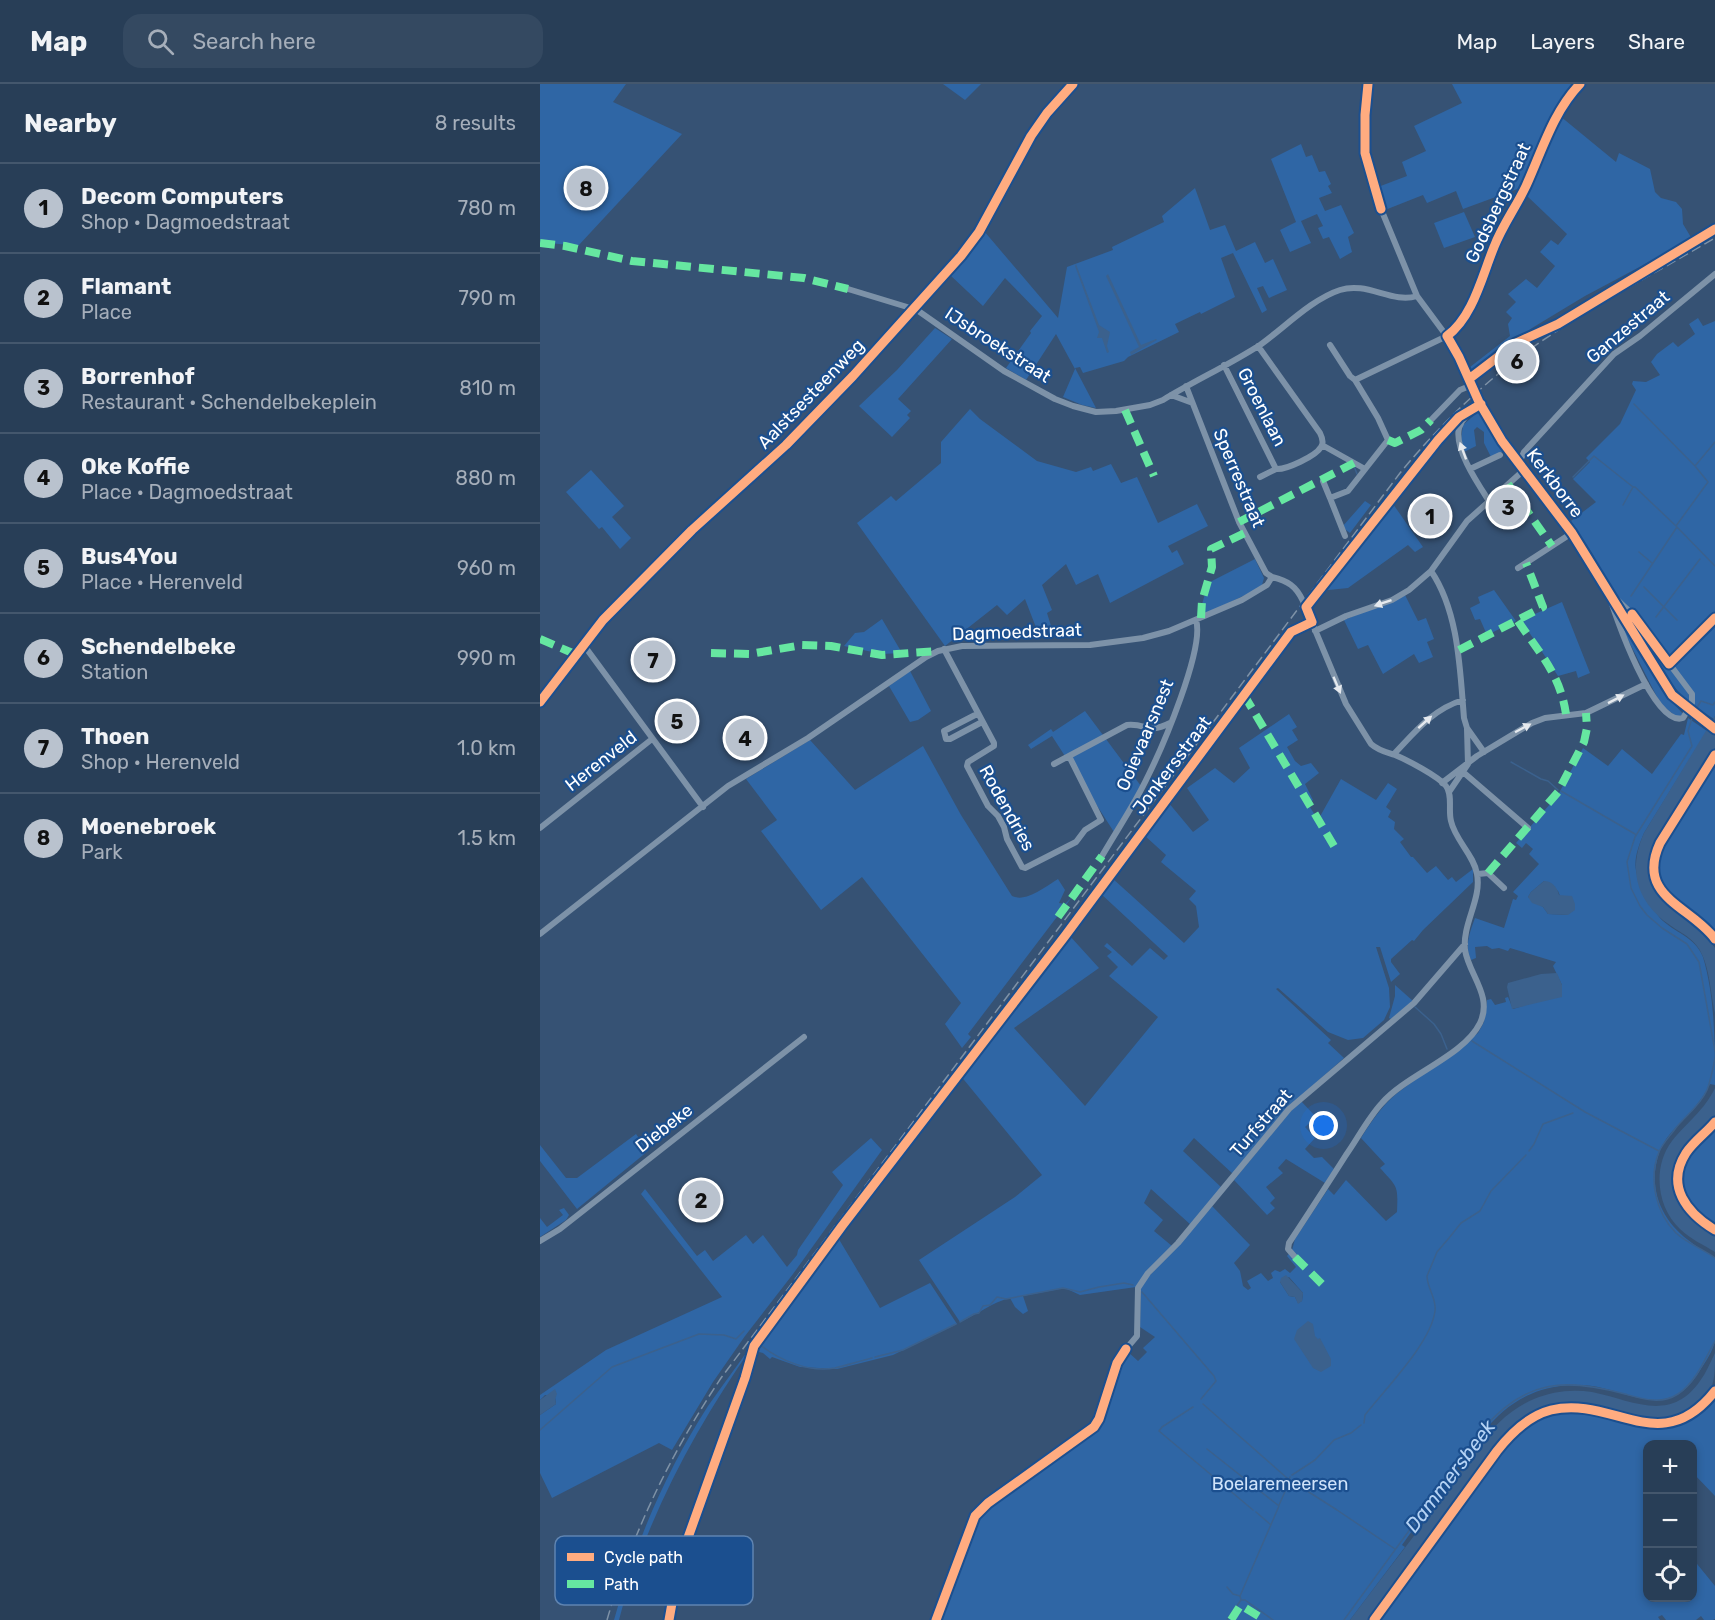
<!DOCTYPE html>
<html lang="en">
<head>
<meta charset="utf-8">
<style>
  body { margin:0; font-family:Rubik,sans-serif; background:#344961; color:#f1f3f6 }
  .controls { position:absolute; right:18px; bottom:18px; display:grid; overflow:hidden; border-radius:12px; box-shadow:0 3px 9px #0003 }
  .controls button { width:54px; height:54px; display:grid; place-items:center; padding:0; border:0; border-bottom:2px solid #44576d; background:#283e57; color:#f1f3f6; font:30px sans-serif }
  .you { position:absolute; left:784px; top:1042px; width:21px; height:21px; margin:-15px; border:4px solid #fff; border-radius:50%; background:#1a73e8; box-shadow:0 0 0 9px #1a73e833 }
  .badge { display:grid; place-items:center; width:39px; height:39px; border-radius:50%; background:#b9c2ce; color:#111; font-size:20px; font-weight:700 }
  .pin { position:absolute; translate:-50% -50%; border:3px solid #fff; box-shadow:0 2px 6px #0006 }
  .list { margin:0; padding:0; list-style:none }
  h2 { display:flex; justify-content:space-between; align-items:center; height:78px; margin:0; padding:0 24px; font-size:26px }
  h2 small { font-size:20px; font-weight:400; color:#a5aeba }
  .list li { display:grid; grid-template-columns:39px 1fr auto; gap:18px; align-items:center; box-sizing:border-box; height:90px; padding:0 24px; border-top:2px solid #44576d }
  .list b { display:block; font-size:22px; white-space:nowrap }
  .list p { margin:0; font-size:20px; white-space:nowrap; color:#a5aeba }
  .list em { font-size:20px; font-style:normal; color:#a5aeba }
  .icon { flex:none; width:33px; height:33px; fill:none; stroke:currentColor; stroke-width:2; stroke-linecap:round; stroke-linejoin:round }
  .map { position:relative; flex:none; width:1175px; height:1536px; overflow:hidden }
  header { display:flex; align-items:center; gap:36px; box-sizing:border-box; height:84px; padding:0 30px; background:#283e57; border-bottom:2px solid #44576d }
  header strong { font-size:28px }
  nav { display:flex; gap:33px; margin-inline-start:auto; font-size:21px }
  .search { width:420px; height:54px; background:#344961; display:flex; align-items:center; gap:15px; box-sizing:border-box; padding:0 21px; border-radius:18px; color:#a5aeba; font-size:22px }
  main { display:flex }
  aside { flex:1; background:#283e57 }
  .map>svg:first-child { display:block }
</style>
</head>
<body>
<header>
<strong>Map</strong>
<div class="search"><svg class="icon" aria-label="search" viewBox="0 0 24 24"><circle cx="10" cy="10" r="6"/><path d="M15 15l6 6"/></svg>Search here</div>
<nav><a>Map</a><a>Layers</a><a>Share</a></nav>
</header>
<main>
<aside>
<h2>Nearby<small>8 results</small></h2>
<ul class="list">
<li><span class="badge">1</span><div><b>Decom Computers</b><p>Shop · Dagmoedstraat</p></div><em>780 m</em></li>
<li><span class="badge">2</span><div><b>Flamant</b><p>Place</p></div><em>790 m</em></li>
<li><span class="badge">3</span><div><b>Borrenhof</b><p>Restaurant · Schendelbekeplein</p></div><em>810 m</em></li>
<li><span class="badge">4</span><div><b>Oke Koffie</b><p>Place · Dagmoedstraat</p></div><em>880 m</em></li>
<li><span class="badge">5</span><div><b>Bus4You</b><p>Place · Herenveld</p></div><em>960 m</em></li>
<li><span class="badge">6</span><div><b>Schendelbeke</b><p>Station</p></div><em>990 m</em></li>
<li><span class="badge">7</span><div><b>Thoen</b><p>Shop · Herenveld</p></div><em>1.0 km</em></li>
<li><span class="badge">8</span><div><b>Moenebroek</b><p>Park</p></div><em>1.5 km</em></li>
</ul>
</aside>
<div class="map">
<svg width="1175" height="1536" viewBox="0 0 1175 1536">
  <rect width="100%" height="100%" fill="#365274"/>
  <path fill="#2f66a5" fill-rule="evenodd" d="M0,0H86L73,18L142,50L38,162L0,158Z
    M403,0H441L425,16Z
    M912,0H1035L1018,24L983,103L923,125L916,107L887,119L883,111L845,126L838,103L867,92L862,78L886,67L874,42L922,19Z
    M1020,32L1076,78L1079,69L1110,85L1115,108L1121,114L1136,118L1142,125L1143,140L1152,155L1045,212L992,244L934,288L930,283L970,252L968,240L972,234L966,228L976,218L968,210L986,195L997,204L1015,182L1000,168L1011,156L1018,161L1027,150L986,111Z
    M761,60L766,73L772,71L779,88L785,87L791,100L788,102L792,109L779,114L785,127L801,121L814,149L808,153L812,168L800,175L789,153L783,155L778,144L783,142L777,130L761,137L771,159L750,168L740,146L756,138L731,75Z
    M655,104L670,146L685,141L696,167L715,158L725,179L733,175L747,206L729,214L723,202L717,204L727,226L722,229L693,169L681,174L695,213L661,230L660,228L635,240L639,248L588,273L584,277L543,289L540,283L535,284L556,324L542,321L523,313L535,285L516,250L486,296L466,284L491,249L490,247L502,232L465,194L443,222L410,191L444,147L518,234L527,183L573,166L572,163L624,138L622,132Z
    M924,128L935,153L904,164L894,139Z
    M1158,234L1163,242L1175,237V532L1133,573H1129L1073,507L1052,469L1031,437L1056,418L1033,395L1050,378L1046,374L1080,340L1096,306L1092,300L1093,297L1106,298L1120,291L1111,278L1117,270L1133,258L1138,263L1155,250L1149,240Z
    M395,244L412,255L358,315L371,327L367,331L370,334L352,353L319,322L357,286Z
    M430,325L440,335L497,377L536,388L551,383L553,387L571,380L581,399L597,393L618,439L657,420L668,442L628,462L632,469L637,466L644,480L570,519L558,490L536,501L526,480L502,501L512,526L507,529L512,545L497,546L485,515L467,531L457,521L405,562L317,439L351,412L356,417L401,379V358Z
    M939,327L964,367L951,373L944,359V348L937,343L934,346L936,362L924,368L921,356L923,341Z
    M51,386L84,422L72,433L91,454L80,465L62,443L59,445L26,408Z
    M825,417L831,421L810,449L802,443Z
    M853,420L883,463L875,468L868,461L808,504L779,507L844,421Z
    M715,475L724,494L722,501L718,505L661,532V524L668,499Z
    M954,506L976,537L947,551L940,535L935,536L930,524L940,519L938,513Z
    M865,511L878,537L886,534L894,555L887,558L893,573L879,579L874,570L843,590L828,561L818,565L804,536Z
    M1022,518L1050,589L1038,594L1036,587L1018,592L981,536Z
    M1090,532L1149,607L1151,620C1130,603 1101,556 1090,532Z
    M342,535L362,569L342,570L304,562L315,549L324,548Z
    M1175,537V632L1174,635L1152,621L1153,618L1131,580Z
    M1082,539L1122,607L1144,631L1137,633L1124,623L1117,613L1080,540Z
    M370,587L391,627L378,636L370,638L349,602Z
    M545,627L601,702L574,748L512,652L491,665L488,661L511,645L513,648Z
    M749,630L757,643L752,646L758,656L747,663L755,677L761,682L771,679L779,689L765,700L773,716L768,720L778,736L801,695L836,716L848,699L857,705L846,723L851,727L848,733L855,738L854,745L864,755L860,758L871,773H873L887,789L896,782L908,796L912,793L916,798L933,785V798L883,846L874,857L872,856L851,875V878L860,890L851,898L840,863H836L849,904L850,923L844,936L823,954L808,956L788,948L738,904L736,905L791,956L788,959L804,974L771,1003L693,1090L654,1054L643,1067L682,1104L651,1141L611,1105L604,1119L623,1136L614,1147L632,1162L609,1185L596,1203L540,1211L525,1204L483,1212L488,1227L483,1230L475,1223L470,1214C452,1218 437,1231 420,1238L379,1176L475,1113L502,1091L420,991L529,851L559,884L474,944L545,1022L618,933L569,892L578,883L567,872L572,868L564,862L567,859L592,882L610,864L624,876L628,872L560,809L572,794L644,859L659,843L656,822L649,815L656,807L621,778L626,771L604,751L628,718L653,748L669,736L647,704L675,684L694,699L710,684L699,664Z
    M1148,634L1167,647L1104,749C1092,777 1092,788 1108,814C1111,820 1115,828 1120,834C1134,849 1155,852 1163,873C1175,913 1175,960 1175,1001L1170,1000C1160,1021 1145,1033 1130,1050C1120,1062 1117,1073 1115,1088C1113,1118 1128,1142 1152,1159C1159,1165 1168,1168 1175,1174C1175,1201 1175,1230 1175,1256C1174,1266 1164,1280 1159,1288C1130,1334 1099,1312 1058,1303C1036,1299 1011,1301 991,1310C954,1326 935,1359 912,1390C896,1414 879,1437 862,1461L865,1463L810,1536H398L437,1430L557,1342L581,1273L587,1267L598,1277L607,1268L603,1264L615,1253L600,1243L601,1201L672,1122L710,1161L694,1179L700,1187L703,1202L708,1206L711,1204L707,1197L721,1189L728,1197L733,1194L731,1189L735,1186L740,1188L745,1185L750,1189L756,1183L747,1172L752,1166L755,1155L788,1105L794,1111L806,1096L846,1137L857,1128C858,1101 858,1104 840,1084L845,1080L821,1054C831,1038 841,1023 856,1010L938,949L944,938L947,916L951,915L955,921L966,918L965,914L968,913L973,925L989,920L1022,901L1013,882L1016,878L970,864L968,867L959,864L952,865L947,862L935,863L936,874L931,876C924,862 930,848 935,834L964,844L973,815L976,816L978,812L973,808L999,780L989,770L993,765L986,759L982,764L976,759L1018,711L1043,664L1068,682L1082,665L1112,690L1141,650L1144,651ZM1004,797L1018,807L1028,831L1008,830L1003,823L988,813L991,808ZM749,1193L763,1209L762,1217L758,1219L755,1213L749,1212L740,1198Z
    M270,656L315,706L383,662L421,731L472,812C486,819 506,802 518,795L525,806L519,819L525,820L532,813L428,950L431,953L422,964L405,940L421,919L322,793L281,826L221,747L237,736L206,695Z
    M1175,675V852L1166,840L1127,812L1118,796L1115,783L1117,770L1125,754Z
    M855,901L873,917L851,935L849,934L855,912Z
    M761,1017L776,1033L765,1043L775,1054L765,1065L774,1074L782,1073L794,1085L785,1099L746,1075L738,1084L743,1089L726,1103L735,1114L730,1119L735,1124L727,1131L694,1096L749,1029Z
    M1175,1041V1143C1149,1128 1129,1104 1146,1073C1153,1061 1166,1052 1175,1041Z
    M96,1050L108,1067L37,1125L0,1077V1061L26,1094H37Z
    M331,1054L342,1066L253,1190L205,1252L173,1298L132,1366L119,1359L12,1414L0,1389V1331L16,1320L15,1313L5,1311L0,1316V1311L66,1266L182,1213L101,1110L105,1105L157,1172L165,1166L173,1177L206,1151L213,1160L223,1151L247,1183L257,1171L258,1166L303,1101L292,1088Z
    M24,1124L29,1131L26,1136L0,1153V1134L7,1143L23,1131L19,1126Z
    M297,1152L340,1224L390,1199L417,1240L353,1271L297,1285L260,1283L232,1273L230,1275L223,1269L215,1267L218,1260Z
    M211,1262L212,1263C154,1346 105,1437 79,1536H74C94,1462 126,1387 168,1322C182,1302 197,1282 211,1262Z
    M1175,1310V1412L1153,1389L1152,1360H1108V1514H1152L1153,1475L1175,1502V1535L1173,1536H1164L1161,1532L1156,1536H1126L1122,1531L1118,1533L1120,1536H837L973,1351C1044,1281 1112,1389 1175,1310Z"/>
  <path fill="#3b618d" d="M536,180L559,241L570,248L567,262L569,268L567,269L562,254H557L559,248L535,182Z
    M568,190L601,261L616,255L617,256L591,271L590,268L599,263L566,192Z
    M1175,632V664L1116,757L1112,768L1110,783L1115,806L1129,823L1160,844L1175,864V929C1170,908 1170,879 1157,862C1149,851 1137,847 1127,839C1096,816 1088,785 1104,749Z
    M1004,797C1012,797 1017,803 1019,811L1032,812L1035,820V826L1028,831L1008,830L1003,823L992,819L988,813L991,808Z
    M1017,889L1022,901V913L972,925L967,903L968,899L1001,890Z
    M1175,1004V1032C1165,1046 1150,1056 1141,1071C1119,1107 1145,1134 1175,1150V1168C1164,1161 1150,1155 1140,1145C1117,1124 1112,1083 1132,1057C1147,1038 1164,1027 1175,1004Z
    M746,1191L763,1209L762,1217L758,1220L755,1213L749,1212L740,1198L741,1194Z
    M768,1237L773,1240L775,1252L778,1255L780,1254L791,1275V1282L781,1288L773,1284L754,1255L757,1246Z
    M1175,1269C1175,1296 1175,1308 1153,1325C1111,1355 1067,1316 1023,1321C1000,1323 979,1337 963,1353L830,1536H810C839,1497 869,1459 898,1420C926,1382 949,1334 994,1315C1013,1307 1032,1305 1052,1308C1092,1316 1130,1340 1160,1297C1166,1289 1170,1279 1175,1269Z
    M15,1305L17,1310L15,1315L16,1320L0,1331V1316Z"/>
  <g fill="none" stroke-linecap="round" stroke-linejoin="round">
    <path stroke="#3b618d" stroke-width="1.5" d="M1094,320L1154,381
      M1175,358L1155,382L1168,398L1136,442L1175,482
      M814,382L817,390
      M1033,393L1054,372L1093,403
      M1083,421L1093,403H1095L1136,442
      M1099,468L1112,479
      M1104,503L1137,536
      M1091,512L1137,443
      M1116,533L1160,475
      M1155,627L1161,617L1173,621L1175,618
      M1153,631L1148,647L1152,662L1095,753L1087,778L1091,804L1100,822L1107,831L1122,844L1147,860L1159,878L1175,967
      M971,678L1001,695L1008,697L1018,706
      M1021,707L1095,750
      M875,923L894,940L901,950L907,965
      M932,957L1045,1028L1119,1067
      M1175,974C1173,985 1171,996 1167,1006C1160,1022 1145,1032 1135,1045C1130,1052 1122,1060 1119,1068C1108,1095 1116,1129 1136,1149C1148,1160 1163,1165 1175,1174
      M989,1067L994,1060L1003,1040L1033,1029
      M602,1208L674,1292L676,1297L661,1315
      M420,1238L434,1230L439,1229L443,1222L450,1221L457,1213L466,1215L523,1204L540,1208L559,1203L584,1199L593,1201
      M219,1260C239,1276 269,1289 295,1284C307,1281 320,1277 332,1274
      M335,1273L363,1266L416,1240
      M663,1320L747,1394L797,1426L855,1465
      M653,1323L622,1343L619,1347L713,1426
      M824,1339L825,1331C845,1305 891,1259 895,1227C897,1215 887,1204 887,1192L897,1168L909,1154L921,1139L940,1127L951,1107L986,1071
      M0,1346L72,1283L159,1250L184,1251L196,1255L204,1247
      M667,1365L739,1422L700,1512L701,1516
      M752,1391L775,1376L794,1356L811,1349L821,1341
      M748,1401L750,1393
      M739,1421L747,1403
      M716,1428L731,1441
      M687,1503L693,1510L700,1512
      M687,1536L701,1516H705L733,1536
      M804,1536L943,1345C986,1295 1025,1294 1085,1310C1103,1315 1121,1321 1138,1310C1156,1298 1165,1275 1175,1257"/>
    <path stroke="#7d92a8" stroke-width="6" d="M828,0L825,31V69L831,94L841,125L877,212L914,262L939,318L962,357L1032,449L1132,611L1175,645
      M308,205L377,226L464,287L515,315L533,322L556,328L576,327L610,321L623,316C654,297 689,281 720,261C744,244 772,215 800,206C827,197 852,220 877,212
      M790,261L810,292L815,296L907,252L915,245L935,212L959,150L985,104L1021,23L1040,0
      M684,281L736,385C746,386 776,372 781,363C784,359 782,353 780,349L718,262
      M646,302L699,438L726,489L732,493
      M631,311L650,318
      M941,320C932,327 922,333 919,344C914,365 938,400 949,417
      M891,336L920,306L932,301
      M782,361L825,385
      M979,379L984,368L1074,270L1100,252L1175,190
      M930,385L960,371
      M720,393L736,385
      M783,397L790,414L808,407L848,356L838,334L815,296
      M790,414L805,452
      M978,484L1032,449
      M891,487C919,528 920,587 924,634L927,644L944,668
      M1068,507L1092,530L1152,610V619L1143,634C1114,644 1074,530 1068,507Z
      M775,547L806,532L852,516L869,506L891,487L927,437L984,386
      M43,560L163,723
      M404,565L454,659V662L428,678L427,682L448,722L458,732L464,743L467,755L482,783L485,784L536,758L545,746L561,736L529,672
      M1129,580L1175,534
      M437,630L408,645L404,647L406,655H410L442,638
      M854,670C875,648 893,625 923,616
      M514,680L587,641C608,639 606,651 630,639
      M923,688L988,744
      M902,699L937,672L992,639L1005,634L1046,629L1106,600
      M909,708L928,680L927,645
      M0,744L112,655
      M562,772C577,746 595,720 608,692C622,664 665,564 656,536
      M938,790L948,789L964,804
      M0,850L188,702L268,654L386,573L398,567L422,562L550,561L603,554L629,547L702,516L727,501L732,493C748,497 756,502 763,517L806,620L831,660C839,667 846,668 855,671C867,676 898,692 906,702C913,711 908,726 911,737C915,756 934,771 937,790C942,815 922,840 925,866C929,891 953,912 940,939C924,972 866,991 842,1019C828,1034 818,1054 806,1071C787,1101 768,1130 749,1159L748,1165L755,1173
      M525,852L751,548L772,538
      M0,1157L20,1145L264,953
      M586,1265L597,1252L598,1204L608,1189L638,1159L749,1025L874,919L925,860"/>
    <path stroke="#7d8ea7" stroke-width="8" d="M0,618L63,536L152,446L246,361L313,292L421,172L439,148L491,52L507,29L533,0"/>
    <path stroke="#7e92a7" stroke-width="1.5" stroke-dasharray="10 4.5" stroke-linecap="butt" d="M67,1536C92,1449 131,1369 181,1294L860,389C897,344 939,303 986,268C1046,225 1112,191 1175,154"/>
    <path stroke="#66e7a1" stroke-width="8" stroke-dasharray="15 8" stroke-linecap="butt" d="M0,159L25,162L92,177L264,194L308,205
      M585,326L614,392
      M848,356L855,359L881,346L891,336
      M968,400L1012,462
      M699,438L814,379
      M661,534L662,517L672,483L671,465L705,449
      M978,537C1000,570 1020,590 1026,630
      M0,555L35,570
      M919,566L1003,523L986,479
      M171,569L210,570L262,561L291,562L342,571L398,567
      M704,611L794,762
      M948,789L1018,708L1044,658L1047,644L1046,629
      M518,833L562,772
      M755,1173L786,1204
      M691,1536L700,1522H702L725,1536"/>
    <g stroke="#1b4f8f" stroke-width="13">
      <path id="cycleway" d="M828,0L825,31V69L841,125
        M1040,0C1013,28 1002,67 986,102C976,123 962,142 954,163C942,192 933,233 907,252L919,273L939,318L962,357L1032,449L1132,611L1175,645
        M929,295L976,259L1018,240L1175,145
        M1092,530L1129,580L1175,534
        M0,618L63,536L152,446L246,361L313,292L421,172L439,148L491,52L507,29L533,0
        M1175,671L1120,759C1095,813 1151,822 1175,855
        M1175,1038C1166,1049 1154,1057 1146,1069C1125,1102 1147,1129 1175,1146
        M129,1536L137,1491L145,1462L205,1294L214,1262L302,1142L525,852L751,548L772,538L766,523L898,356L919,333L941,320
        M396,1536L435,1432L448,1419L554,1343L559,1335L577,1279L586,1265
        M834,1536L957,1367C971,1349 988,1332 1011,1326C1073,1311 1121,1376 1175,1307"/>
    </g>
    <use href="#cycleway" stroke="#ffac80" stroke-width="9"/>
  </g>
  <defs><path id="oneway-solid" d="M-6-.8H1V-3.2L6.5 0L1 3.2V.8H-6Z" transform="scale(1.5)"/></defs>
  <g fill="#e5e9ee">
    <use href="#oneway-solid" transform="translate(923 367) rotate(-110)"/>
    <use href="#oneway-solid" transform="translate(843 519) rotate(161)"/>
    <use href="#oneway-solid" transform="translate(797 601) rotate(67)"/>
    <use href="#oneway-solid" transform="translate(1076 615) rotate(-27)"/>
    <use href="#oneway-solid" transform="translate(885 638) rotate(-42)"/>
    <use href="#oneway-solid" transform="translate(983 644) rotate(-28)"/>
  </g>
  <g text-anchor="middle" stroke-width="4.5" stroke-linejoin="round" paint-order="stroke">
    <g font-size="18" fill="#fff" stroke="#1b4f8f">
      <text transform="translate(958 119) rotate(-65)" y="6">Godsbergstraat</text>
      <text transform="translate(1088 243) rotate(-40)" y="6">Ganzestraat</text>
      <text transform="translate(458 261) rotate(33)" y="6">IJsbroekstraat</text>
      <text transform="translate(271 310) rotate(-46)" y="6">Aalstsesteenweg</text>
      <text transform="translate(722 323) rotate(63)" y="6">Groenlaan</text>
      <text transform="translate(699 394) rotate(67)" y="6">Sperrestraat</text>
      <text transform="translate(1015 399) rotate(53)" y="6">Kerkborre</text>
      <text transform="translate(477 548) rotate(-2)" y="6">Dagmoedstraat</text>
      <text transform="translate(605 651) rotate(-67)" y="6">Ooievaarsnest</text>
      <text transform="translate(61 677) rotate(-38)" y="6">Herenveld</text>
      <text transform="translate(632 681) rotate(-53)" y="6">Jonkersstraat</text>
      <text transform="translate(467 724) rotate(61)" y="6">Rodendries</text>
      <text transform="translate(721 1039) rotate(-49)" y="6">Turfstraat</text>
      <text transform="translate(124 1044) rotate(-38)" y="6">Diebeke</text>
    </g>
    <g font-size="18" fill="#cfe3fa" stroke="#1b4f8f">
      <text x="740" y="1406">Boelaremeersen</text>
    </g>
    <g font-size="20" font-style="italic" fill="#b5d3f5" stroke="#1b4f8f">
      <text transform="translate(910 1392) rotate(-53)" y="7">Dammersbeek</text>
    </g>
  </g>
  <rect x="15" y="1452" width="198" height="69" rx="9" fill="#1b4f8f" stroke="#5f84b1" stroke-width="1.5"/>
  <rect x="27" y="1469" width="27" height="8" fill="#ffac80"/>
  <rect x="27" y="1496" width="27" height="8" fill="#66e7a1"/>
  <g font-size="16" fill="#fff">
    <text x="64" y="1479">Cycle path</text>
    <text x="64" y="1506">Path</text>
  </g>
</svg>
<div class="controls">
<button>+</button>
<button>−</button>
<button><svg class="icon" aria-label="locate" viewBox="0 0 24 24"><circle cx="12" cy="12" r="6"/><path d="M12 2v4M12 18v4M2 12h4M18 12h4"/></svg></button>
</div>
<div class="you"></div>
<div class="pin badge" style="left:890px;top:432px">1</div>
<div class="pin badge" style="left:161px;top:1116px">2</div>
<div class="pin badge" style="left:968px;top:423px">3</div>
<div class="pin badge" style="left:205px;top:654px">4</div>
<div class="pin badge" style="left:137px;top:637px">5</div>
<div class="pin badge" style="left:977px;top:277px">6</div>
<div class="pin badge" style="left:113px;top:576px">7</div>
<div class="pin badge" style="left:46px;top:104px">8</div>
</div>
</main>
</body>
</html>
